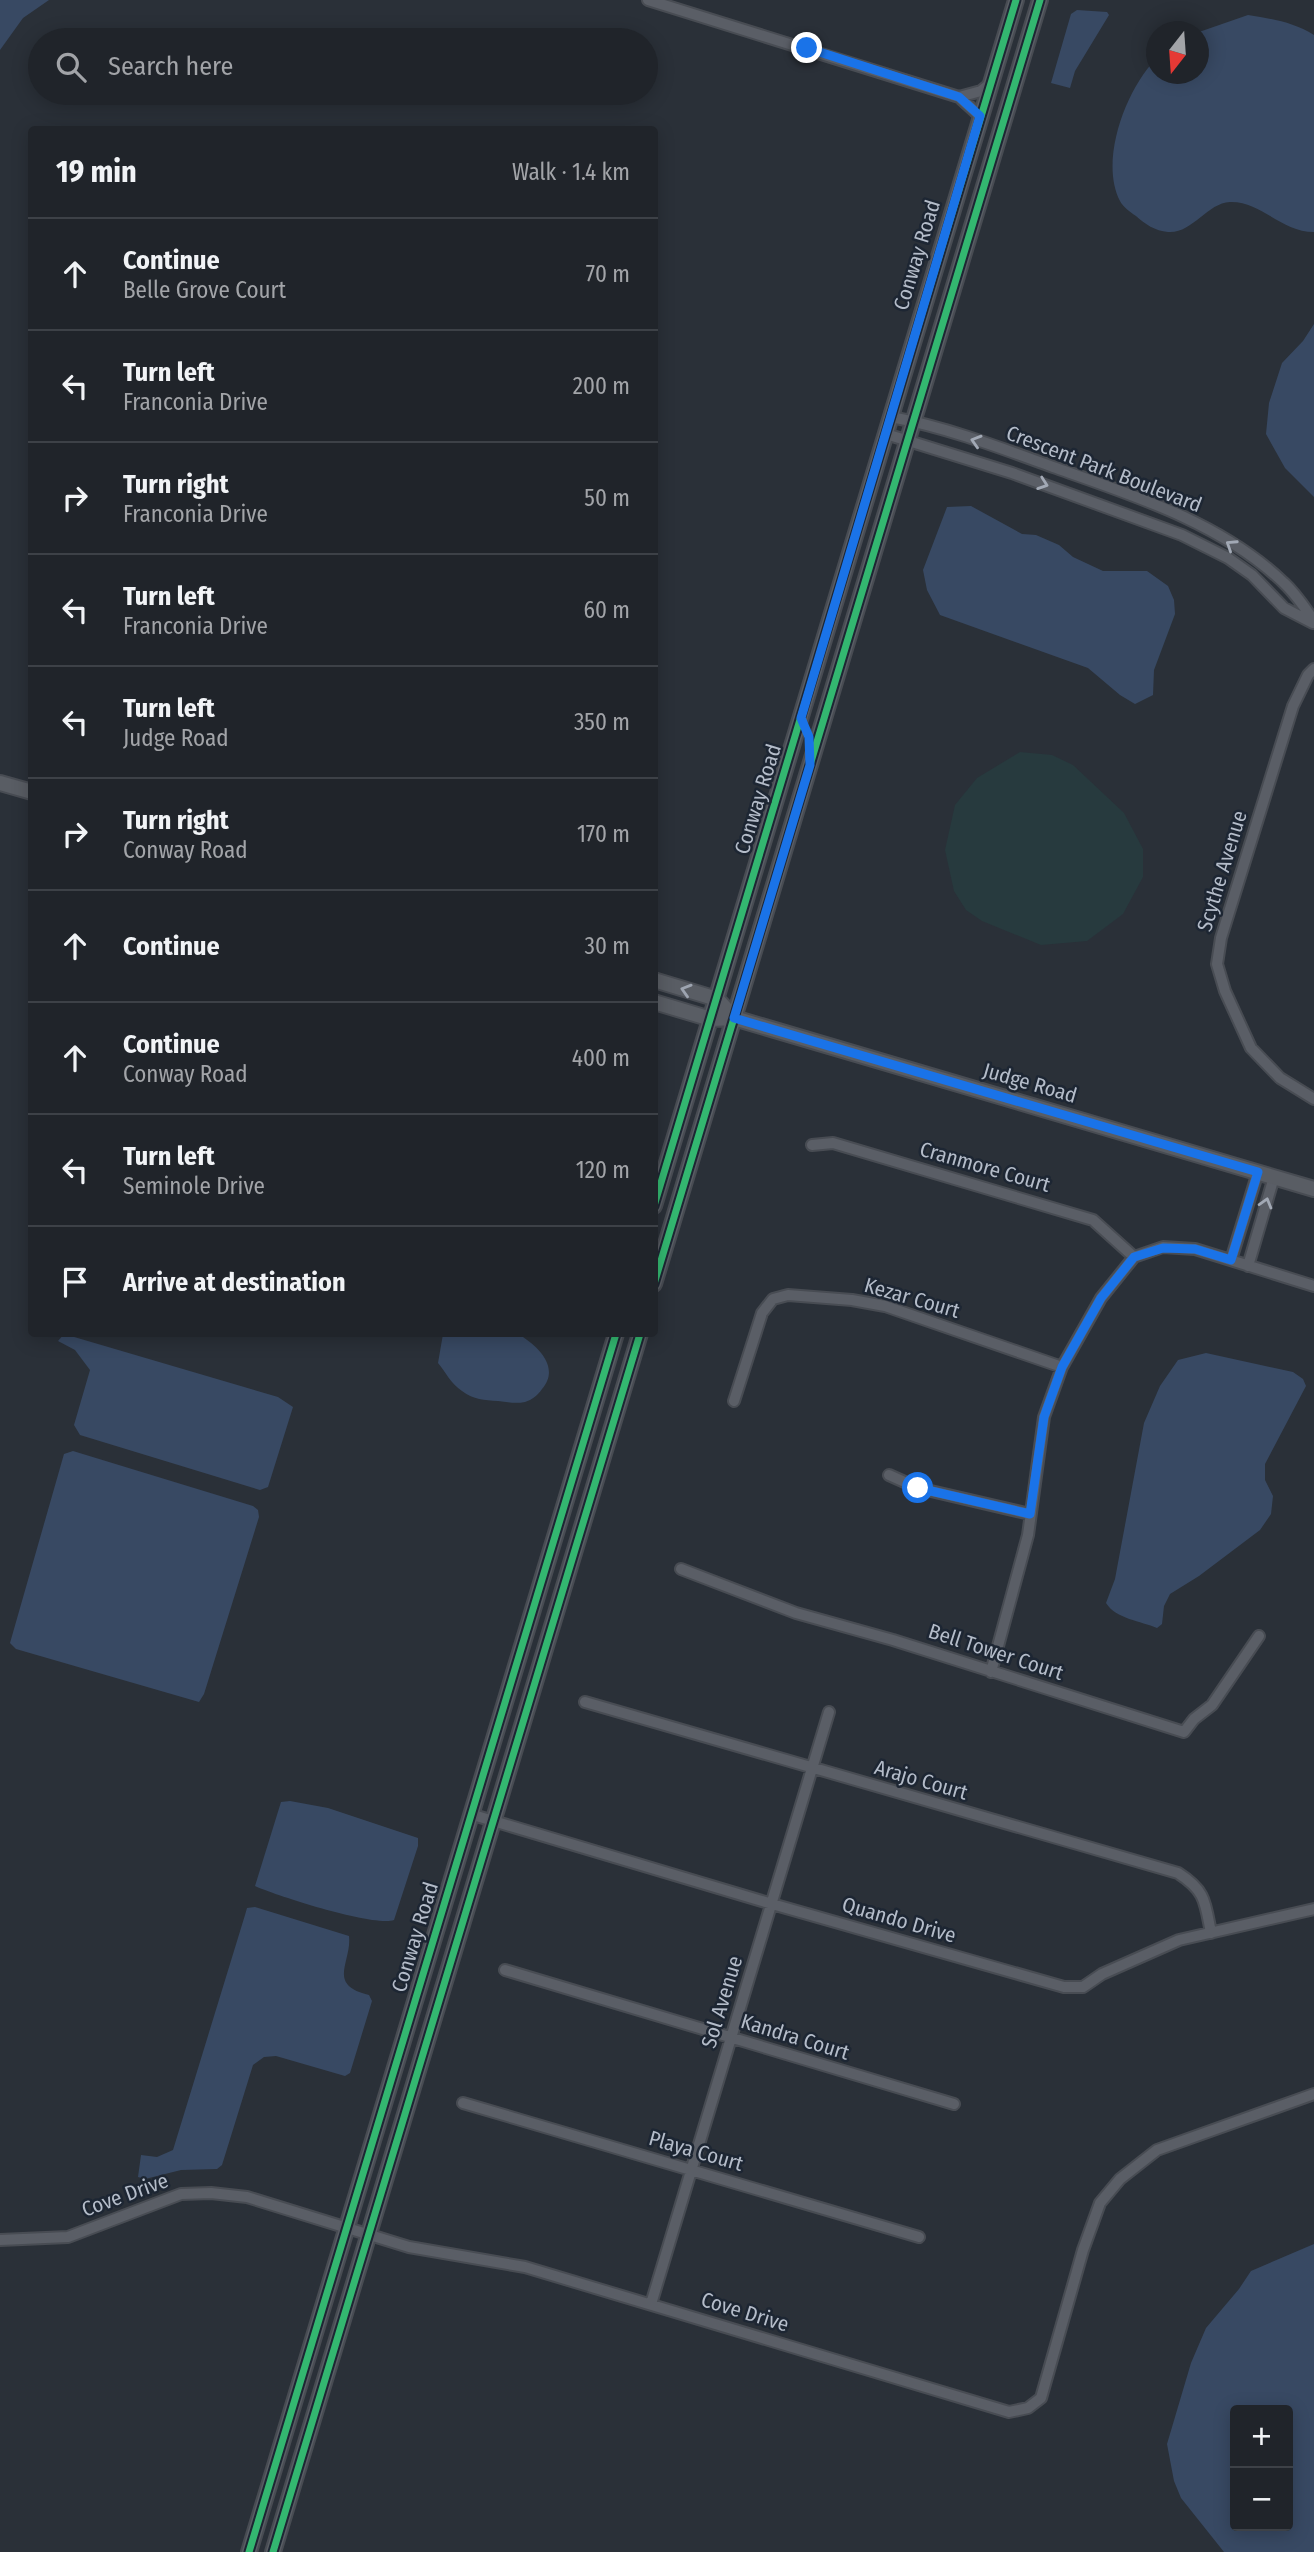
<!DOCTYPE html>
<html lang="en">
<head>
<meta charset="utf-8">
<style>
  body { margin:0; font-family:"Fira Sans Condensed",sans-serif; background:#2d3036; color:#f1f3f6 }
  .controls { position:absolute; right:21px; bottom:21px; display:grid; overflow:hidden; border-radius:7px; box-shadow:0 4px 18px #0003 }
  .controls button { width:63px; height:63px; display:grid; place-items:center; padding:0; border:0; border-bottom:2px solid #3d4147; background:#20242a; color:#f1f3f6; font:35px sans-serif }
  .compass { position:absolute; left:1146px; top:21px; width:63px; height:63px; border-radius:50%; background:#20242a; box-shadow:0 4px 18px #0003; rotate:197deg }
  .stop { position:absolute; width:21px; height:21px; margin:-16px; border:5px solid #1a73e8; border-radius:50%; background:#fff }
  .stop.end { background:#1a73e8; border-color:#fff; box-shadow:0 2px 7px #0008 }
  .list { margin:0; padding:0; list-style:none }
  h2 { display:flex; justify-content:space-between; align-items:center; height:91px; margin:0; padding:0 28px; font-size:30px }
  h2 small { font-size:23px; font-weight:400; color:#a2a4a8 }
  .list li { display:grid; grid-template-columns:46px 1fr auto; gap:21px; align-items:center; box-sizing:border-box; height:112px; padding:0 28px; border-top:2px solid #3d4147 }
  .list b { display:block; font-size:26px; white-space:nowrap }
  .list p { margin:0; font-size:23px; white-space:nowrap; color:#a2a4a8 }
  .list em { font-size:23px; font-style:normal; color:#a2a4a8 }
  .icon { flex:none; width:38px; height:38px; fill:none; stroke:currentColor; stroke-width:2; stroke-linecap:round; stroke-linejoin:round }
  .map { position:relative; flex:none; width:1314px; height:2552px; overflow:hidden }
  .search { position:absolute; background:#20242a; box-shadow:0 4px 18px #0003; left:28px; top:28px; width:630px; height:77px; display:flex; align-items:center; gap:18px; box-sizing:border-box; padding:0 24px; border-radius:38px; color:#a2a4a8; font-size:26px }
  .panel { position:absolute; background:#20242a; box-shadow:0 4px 18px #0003; left:28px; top:126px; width:630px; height:1211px; border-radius:7px }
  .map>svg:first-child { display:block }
</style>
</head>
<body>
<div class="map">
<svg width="1314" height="2552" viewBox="0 0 1314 2552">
  <rect width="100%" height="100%" fill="#2a3038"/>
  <path fill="#273a3e" d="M1020,752L1052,755L1073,765L1124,813L1143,849V877L1123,914L1087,941L1041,945L982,921L966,910L954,891L945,850L955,805L977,778Z"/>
  <path fill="#384963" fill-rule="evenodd" d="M0,0H49L23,18L0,50Z
    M1077,10L1107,12L1109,15L1075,71L1070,88L1051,83L1071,14Z
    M1248,15C1272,19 1293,22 1314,35V232C1281,232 1261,201 1230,202C1207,203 1192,234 1168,232C1155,231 1145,224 1136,216C1130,212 1123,207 1120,201C1099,161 1126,89 1156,59V74H1198L1199,32Z
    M1314,324V497L1285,468L1266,434L1269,403L1282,363L1303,341Z
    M971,506L1022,534L1036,535L1059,545L1073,557L1103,571H1147L1168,586L1174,600L1175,614L1154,670L1153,695L1135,704L1120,695L1088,668L940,615L927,590L923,570L947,507Z
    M64,1334L278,1397L293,1407L268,1487L260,1490L80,1435L74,1425L90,1370L75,1350L58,1341Z
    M443,1334H518C537,1345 561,1367 542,1389C538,1395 532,1400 525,1402C515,1404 507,1402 498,1401C484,1400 474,1400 462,1391C451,1384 445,1371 438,1363Z
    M1206,1353L1293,1372L1303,1379L1306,1386L1265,1464V1480L1273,1496L1271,1514L1260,1530L1199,1576L1170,1594L1164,1606L1162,1624L1157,1628C1141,1621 1116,1619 1106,1603L1115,1579L1144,1423L1160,1386L1178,1360Z
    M73,1451L253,1506L258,1510L259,1517L204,1694L199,1702L16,1649L10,1643L64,1454Z
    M290,1801L328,1808L418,1838V1846L394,1920C374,1927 277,1896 255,1886L281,1802Z
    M255,1907L349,1936C352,1962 326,1985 369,1995L372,2001L350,2073L345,2076L276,2056L264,2057L253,2065L222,2165L217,2169L181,2170L145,2179L138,2177L141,2155L157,2157L173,2150L245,1915L247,1908Z
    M1314,2244V2552H1224L1181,2498L1174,2481L1167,2444L1191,2363L1206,2328L1239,2289L1251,2271ZM1235,2410H1288V2526H1235Z"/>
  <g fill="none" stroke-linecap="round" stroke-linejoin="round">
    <g stroke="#484c53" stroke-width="14">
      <path id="street" d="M648,0L959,97L980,116
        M959,97L981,91L991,83
        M891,417C946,427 1001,448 1053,467C1133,495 1222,523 1284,583C1296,594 1305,608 1314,621
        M886,434L1012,473L1182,535L1228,558L1252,575L1284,608L1313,623
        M1314,669L1308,675L1293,706L1221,938L1217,964L1225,991L1251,1048L1280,1078L1314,1099
        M812,1145L833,1143L1093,1220L1134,1257
        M1231,1260L1258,1172
        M1248,1266L1274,1177
        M734,1401L762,1313L773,1299L788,1295L852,1300L885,1306L1062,1367
        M889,1475L918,1488L1030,1514
        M681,1569L796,1613L893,1640L1184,1732L1194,1719L1212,1705L1259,1636
        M991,1672L1028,1535L1044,1417L1062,1367L1101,1298L1134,1257L1163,1247L1195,1249L1314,1286
        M585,1702L1178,1873C1206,1891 1205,1902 1211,1933
        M470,1814L772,1904L1064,1987H1083L1102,1974L1179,1940L1314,1909
        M505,1970L954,2104
        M463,2103L919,2237
        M0,2240L68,2237L181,2194L211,2193L247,2197L409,2247L525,2267L1009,2412L1028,2408L1041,2398L1083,2250L1100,2203L1120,2179L1157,2150L1314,2094
        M651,2304L829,1712"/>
    </g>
    <g stroke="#484c53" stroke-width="18">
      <path id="secondary" d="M0,783L32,792
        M654,980L717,999L734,1018
        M654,1002L711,1019L734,1018L1314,1189
        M654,1206L1016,0
        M654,1284L1040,0
        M249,2552L616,1334
        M273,2552L640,1334"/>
    </g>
    <use href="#street" stroke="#5a5e66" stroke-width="10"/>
    <use href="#secondary" stroke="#595d64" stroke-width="14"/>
    <g stroke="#1d2633" stroke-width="11">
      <path id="cycleway" d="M654,1206L1016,0
        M654,1284L1040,0
        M249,2552L616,1334
        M273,2552L640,1334"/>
    </g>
    <use href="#cycleway" stroke="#33b770" stroke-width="7"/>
  </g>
  <defs><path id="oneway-chevron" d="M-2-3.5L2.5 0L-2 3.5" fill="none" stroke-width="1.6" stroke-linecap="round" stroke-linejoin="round" transform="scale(1.75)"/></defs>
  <g stroke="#a2a9b5">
    <use href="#oneway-chevron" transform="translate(976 441) rotate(-163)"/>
    <use href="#oneway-chevron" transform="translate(1043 484) rotate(19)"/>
    <use href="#oneway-chevron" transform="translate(1231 545) rotate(-147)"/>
    <use href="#oneway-chevron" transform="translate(1266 1203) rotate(-74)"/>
  </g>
  <use stroke="#9da4b0" href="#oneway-chevron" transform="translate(686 990) rotate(-163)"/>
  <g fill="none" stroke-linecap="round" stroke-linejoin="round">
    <path stroke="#1a73e8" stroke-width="9" d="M807,48L959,97L980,116L801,718L809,737L810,765L734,1018L1258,1172L1231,1260L1195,1249L1163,1248L1134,1257L1101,1298L1062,1367L1044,1417L1030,1514L918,1488"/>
  </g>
  <g text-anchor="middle" stroke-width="5" stroke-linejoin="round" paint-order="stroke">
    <g font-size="21" fill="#b4bcc9" stroke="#1d2633">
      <text transform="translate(917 255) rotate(-73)" y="7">Conway Road</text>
      <text transform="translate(1104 469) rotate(21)" y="7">Crescent Park Boulevard</text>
      <text transform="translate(758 799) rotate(-73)" y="7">Conway Road</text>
      <text transform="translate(1222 871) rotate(-73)" y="7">Scythe Avenue</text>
      <text transform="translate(1030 1083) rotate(16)" y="7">Judge Road</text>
      <text transform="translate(985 1167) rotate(16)" y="7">Cranmore Court</text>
      <text transform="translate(912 1298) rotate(16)" y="7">Kezar Court</text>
      <text transform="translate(996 1652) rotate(18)" y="7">Bell Tower Court</text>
      <text transform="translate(921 1780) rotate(16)" y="7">Arajo Court</text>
      <text transform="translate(899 1920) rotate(16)" y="7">Quando Drive</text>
      <text transform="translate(415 1937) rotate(-73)" y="7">Conway Road</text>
      <text transform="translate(722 2002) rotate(-73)" y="7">Sol Avenue</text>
      <text transform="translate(795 2037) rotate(17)" y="7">Kandra Court</text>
      <text transform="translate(696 2151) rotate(16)" y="7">Playa Court</text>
      <text transform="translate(125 2195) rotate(-20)" y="7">Cove Drive</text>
      <text transform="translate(745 2312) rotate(17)" y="7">Cove Drive</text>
    </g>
  </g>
</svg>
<div class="controls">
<button>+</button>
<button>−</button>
</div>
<svg class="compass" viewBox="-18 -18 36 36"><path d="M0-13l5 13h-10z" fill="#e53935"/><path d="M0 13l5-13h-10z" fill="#a2a4a8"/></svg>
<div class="stop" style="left:918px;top:1488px"></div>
<div class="stop end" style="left:807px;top:48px"></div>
<div class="search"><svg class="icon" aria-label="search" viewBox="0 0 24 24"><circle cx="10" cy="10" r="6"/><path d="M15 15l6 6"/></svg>Search here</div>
<section class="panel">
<h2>19 min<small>Walk · 1.4 km</small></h2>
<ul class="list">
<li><svg class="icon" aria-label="ahead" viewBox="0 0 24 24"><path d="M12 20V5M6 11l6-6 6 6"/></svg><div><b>Continue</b><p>Belle Grove Court</p></div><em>70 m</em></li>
<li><svg class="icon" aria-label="left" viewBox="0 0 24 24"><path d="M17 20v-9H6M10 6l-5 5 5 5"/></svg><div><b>Turn left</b><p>Franconia Drive</p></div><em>200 m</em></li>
<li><svg class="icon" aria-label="right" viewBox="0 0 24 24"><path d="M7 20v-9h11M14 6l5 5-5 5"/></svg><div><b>Turn right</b><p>Franconia Drive</p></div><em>50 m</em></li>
<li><svg class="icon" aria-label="left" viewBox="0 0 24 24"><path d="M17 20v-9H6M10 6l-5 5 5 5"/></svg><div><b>Turn left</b><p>Franconia Drive</p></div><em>60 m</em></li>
<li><svg class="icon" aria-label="left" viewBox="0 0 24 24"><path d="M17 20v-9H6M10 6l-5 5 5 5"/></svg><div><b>Turn left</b><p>Judge Road</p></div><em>350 m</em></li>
<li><svg class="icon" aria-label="right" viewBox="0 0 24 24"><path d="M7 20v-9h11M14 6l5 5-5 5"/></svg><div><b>Turn right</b><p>Conway Road</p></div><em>170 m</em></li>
<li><svg class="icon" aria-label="ahead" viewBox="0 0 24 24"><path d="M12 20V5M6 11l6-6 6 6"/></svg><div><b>Continue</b></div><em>30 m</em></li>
<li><svg class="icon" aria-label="ahead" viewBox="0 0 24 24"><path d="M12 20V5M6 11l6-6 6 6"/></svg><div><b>Continue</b><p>Conway Road</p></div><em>400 m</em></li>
<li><svg class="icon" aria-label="left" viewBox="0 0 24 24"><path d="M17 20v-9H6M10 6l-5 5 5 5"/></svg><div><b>Turn left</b><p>Seminole Drive</p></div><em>120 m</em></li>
<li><svg class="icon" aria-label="arrive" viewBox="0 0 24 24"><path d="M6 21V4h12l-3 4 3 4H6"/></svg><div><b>Arrive at destination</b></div></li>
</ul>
</section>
</div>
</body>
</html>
